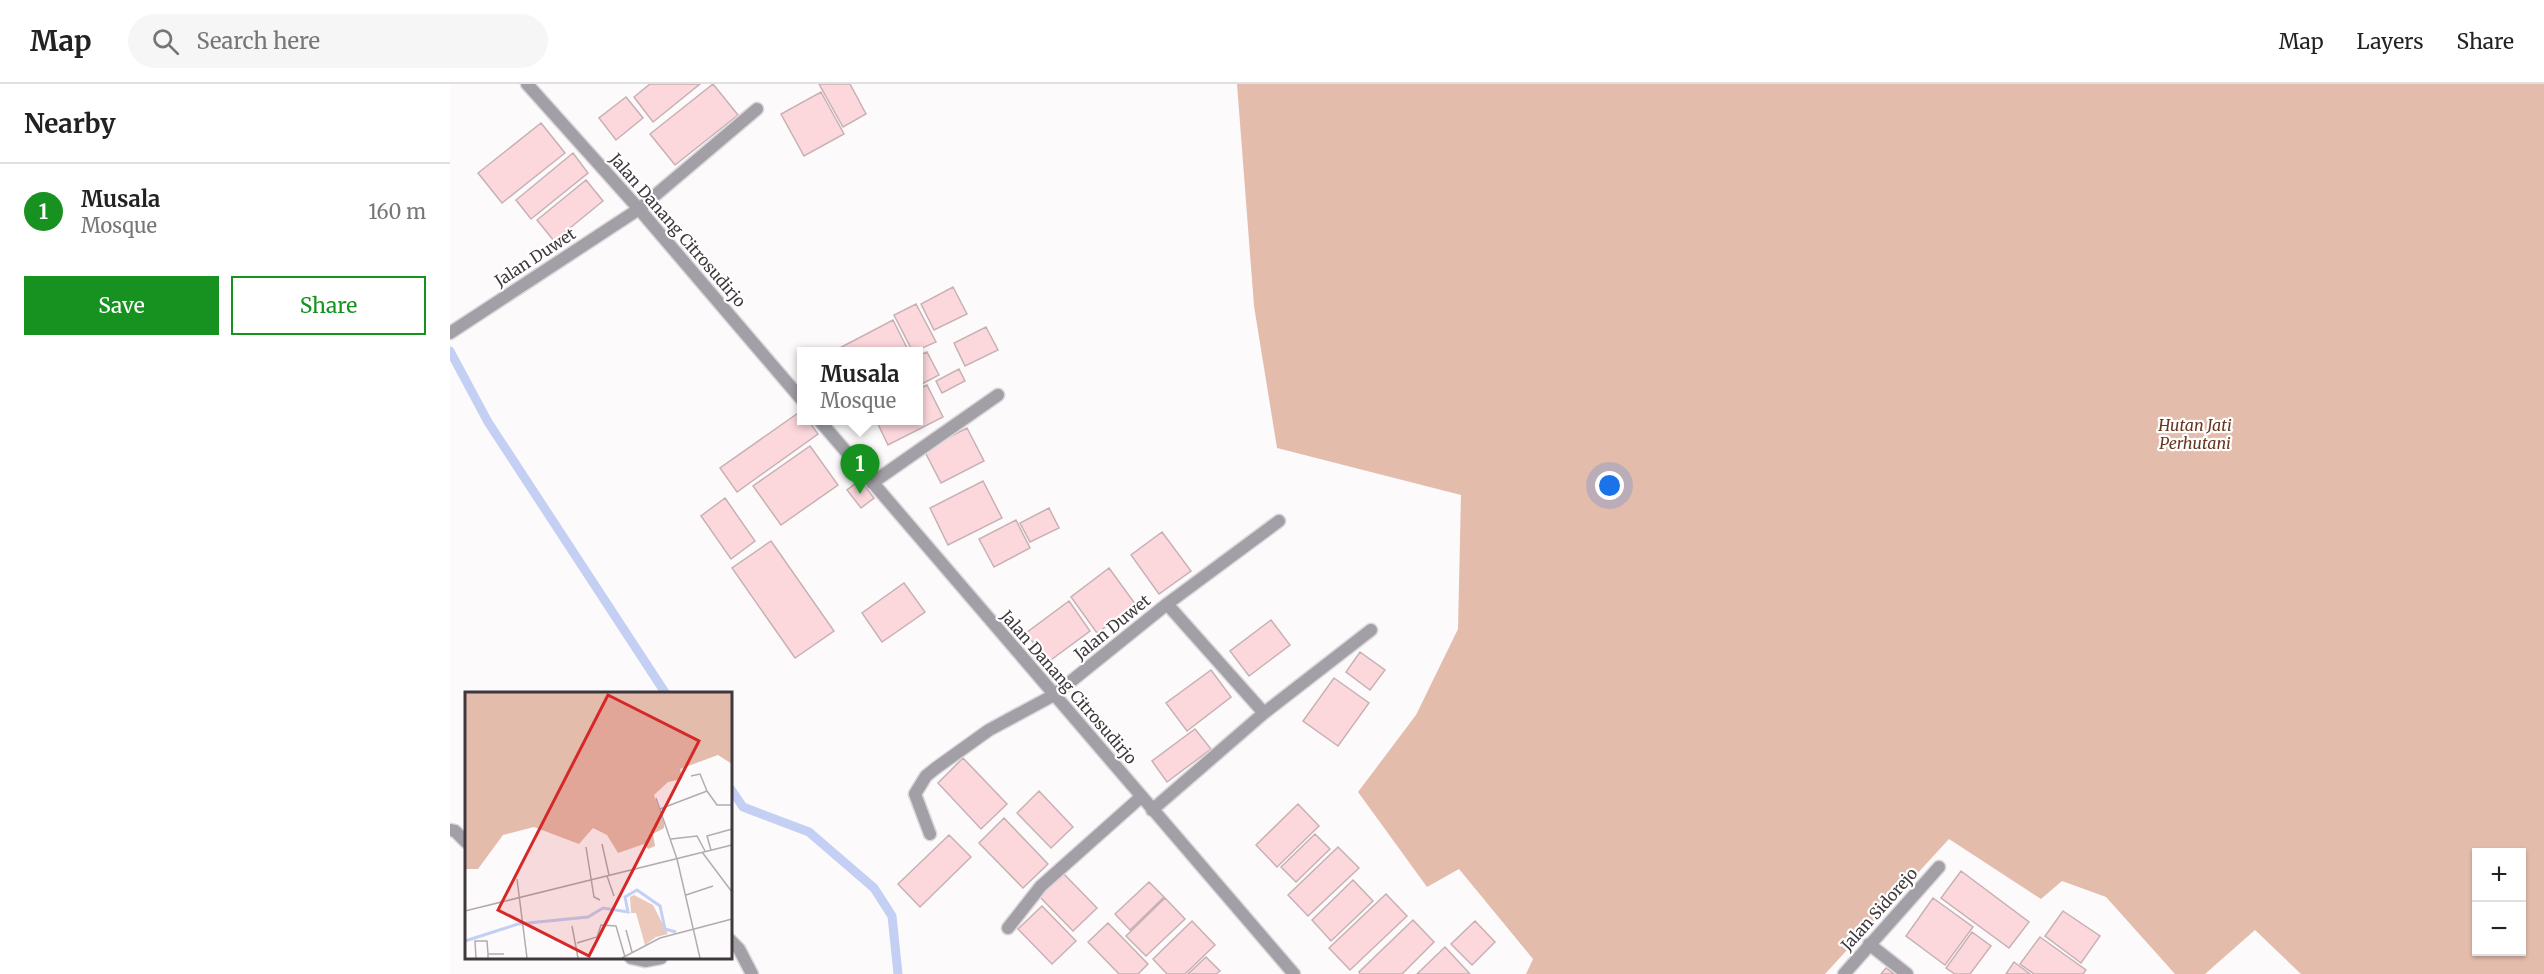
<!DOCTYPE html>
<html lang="en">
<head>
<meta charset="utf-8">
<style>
  body { margin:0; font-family:Merriweather,serif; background:#f6f6f6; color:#222 }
  .controls { position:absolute; right:18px; bottom:18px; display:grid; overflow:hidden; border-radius:0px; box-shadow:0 2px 4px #0004 }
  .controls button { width:54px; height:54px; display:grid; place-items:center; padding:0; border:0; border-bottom:2px solid #e0e0e0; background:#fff; color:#222; font:30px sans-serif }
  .you { position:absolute; left:1160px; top:402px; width:21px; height:21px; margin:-15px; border:4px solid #fff; border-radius:50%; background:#1a73e8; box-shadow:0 0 0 9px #1a73e833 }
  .badge { display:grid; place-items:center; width:39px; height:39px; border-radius:50%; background:#179220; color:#fff; font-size:20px; font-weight:700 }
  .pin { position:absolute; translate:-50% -50px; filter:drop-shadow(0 2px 3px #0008) }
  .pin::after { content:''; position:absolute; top:32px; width:21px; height:18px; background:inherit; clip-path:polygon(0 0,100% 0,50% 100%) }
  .popup { position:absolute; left:347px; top:263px; width:126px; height:78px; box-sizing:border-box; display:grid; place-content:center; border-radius:0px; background:#fff; filter:drop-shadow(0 2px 4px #0005); font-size:20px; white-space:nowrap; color:#767676 }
  .popup b { font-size:22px; color:#222 }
  .popup::after { content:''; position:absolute; left:50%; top:100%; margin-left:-12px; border:12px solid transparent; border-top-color:#fff }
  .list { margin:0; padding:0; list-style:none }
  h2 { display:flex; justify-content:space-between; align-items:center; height:78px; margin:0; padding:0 24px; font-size:26px }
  h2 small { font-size:20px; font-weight:400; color:#767676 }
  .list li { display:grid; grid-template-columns:39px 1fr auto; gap:18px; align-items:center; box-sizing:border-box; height:96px; padding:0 24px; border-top:2px solid #e0e0e0 }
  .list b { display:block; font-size:22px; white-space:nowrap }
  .list p { margin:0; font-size:20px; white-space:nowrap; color:#767676 }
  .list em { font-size:20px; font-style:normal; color:#767676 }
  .actions { display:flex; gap:12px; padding:18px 24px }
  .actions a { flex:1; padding:14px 0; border:2px solid #179220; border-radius:0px; text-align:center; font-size:21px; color:#179220 }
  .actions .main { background:#179220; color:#fff }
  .icon { flex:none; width:33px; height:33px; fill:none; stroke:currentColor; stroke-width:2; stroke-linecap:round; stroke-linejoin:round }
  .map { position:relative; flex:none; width:2094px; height:890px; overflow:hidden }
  header { display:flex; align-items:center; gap:36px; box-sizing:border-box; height:84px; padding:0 30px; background:#fff; border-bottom:2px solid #e0e0e0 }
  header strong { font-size:28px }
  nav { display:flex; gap:33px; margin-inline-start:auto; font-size:21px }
  .search { width:420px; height:54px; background:#f6f6f6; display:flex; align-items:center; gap:15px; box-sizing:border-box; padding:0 21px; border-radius:33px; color:#767676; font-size:22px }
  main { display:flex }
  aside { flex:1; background:#fff }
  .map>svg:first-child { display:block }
</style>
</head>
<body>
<header>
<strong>Map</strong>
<div class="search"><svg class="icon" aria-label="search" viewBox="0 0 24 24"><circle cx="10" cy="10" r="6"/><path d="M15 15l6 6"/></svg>Search here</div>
<nav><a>Map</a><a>Layers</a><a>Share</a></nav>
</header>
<main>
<aside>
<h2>Nearby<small></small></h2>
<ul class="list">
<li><span class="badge">1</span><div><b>Musala</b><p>Mosque</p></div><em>160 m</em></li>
</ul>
<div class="actions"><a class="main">Save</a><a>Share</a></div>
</aside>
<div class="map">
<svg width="2094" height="890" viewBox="0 0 2094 890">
  <rect width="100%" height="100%" fill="#fdfafc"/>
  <path fill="#e4bcac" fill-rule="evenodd" d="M787,0H2094V890H1851L1805,846L1755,890H1725L1656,813L1612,797L1591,815L1499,755L1375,890H1076L1083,875L1009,785L977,803L908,708L966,631L1008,545L1011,411L827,364L804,222ZM2026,768H2072V868H2026Z"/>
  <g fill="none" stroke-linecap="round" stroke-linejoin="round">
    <path stroke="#c3d0f4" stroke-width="9" d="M0,267L38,338L216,610
      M280,704L293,723L359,748L424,804L442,832L448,890"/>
  </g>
  <path fill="#fcd8dd" stroke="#c7b1b4" stroke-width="1.5" d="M200,0H250L203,38L184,13Z
    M263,0L288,31L225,81L200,50Z
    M369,0H400L416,30L393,43Z
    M371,8L394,50L354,72L331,30Z
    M176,13L193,34L166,56L149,34Z
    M91,39L115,69L52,119L28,89Z
    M123,69L138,89L81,135L66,116Z
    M136,96L153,117L104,157L87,136Z
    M503,203L517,230L484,246L471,220Z
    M466,220L486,258L463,268L444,231Z
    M443,236L459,268H382Z
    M536,243L548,266L515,282L504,259Z
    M477,268L489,291L468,302V272Z
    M509,285L515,297L492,309L486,297Z
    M477,301L493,333L438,361L426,336H468V305Z
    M351,327L352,336H358L368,350L287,408L270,384Z
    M517,344L534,377L491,399L474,366Z
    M360,362L388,401L331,441L303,402Z
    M410,396L424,414L411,424L397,406Z
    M533,397L552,434L498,461L480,424Z
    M275,414L305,457L281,475L251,432Z
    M599,424L609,444L580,458L570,439Z
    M566,436L580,464L544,483L529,455Z
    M712,448L741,487L709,510L681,471Z
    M321,457L384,547L345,574L282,484Z
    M659,484L686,521L647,549L621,513Z
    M454,499L475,528L432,558L412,529Z
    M619,517L640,547L598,578L576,549Z
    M821,536L840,561L799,592L780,567Z
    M910,568L935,586L920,606L896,588Z
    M761,586L781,613L737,647L716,619Z
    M884,594L919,619L888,662L853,637Z
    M745,645L761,665L717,698L702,677Z
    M513,674L557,720L531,745L488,699Z
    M589,707L623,743L601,764L567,729Z
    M848,720L869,742L827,783L806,761Z
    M554,734L598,780L573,804L529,759Z
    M865,750L880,765L846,798L831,783Z
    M499,751L521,773L470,823L448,800Z
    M888,763L909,784L858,832L838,811Z
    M611,787L647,824L623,847L588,811Z
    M1511,787L1579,838L1559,864L1491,814Z
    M903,796L923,817L881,857L862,836Z
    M699,798L714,813L680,846L665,830Z
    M936,810L957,832L900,886L879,864Z
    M715,814L735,835L696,872L676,852Z
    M1483,814L1523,843L1495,881L1456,852Z
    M592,822L626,857L602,880L568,845Z
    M1613,827L1650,852L1631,879L1595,852Z
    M963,836L984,858L952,890H910L909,888Z
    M742,837L765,861L735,890H717L703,875Z
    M1025,837L1045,858L1022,881L1001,860Z
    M658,839L698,880L688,890H669L638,858Z
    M1522,848L1541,862L1520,890H1505L1496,884Z
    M1590,853L1636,886L1633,890H1584L1570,880Z
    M995,863L1020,890H967Z
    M756,873L770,887L766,890H738Z
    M1564,878L1580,890H1556Z
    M1436,884L1444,890H1431Z"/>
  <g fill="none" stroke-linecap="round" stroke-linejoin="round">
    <g stroke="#dbd7da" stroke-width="15">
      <path id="street" d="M77,0L189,125L352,316
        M0,249L189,125L307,25
        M369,336L844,890
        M422,399L548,311
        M717,520L814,629
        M702,726L814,629L921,546
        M0,746L5,747L16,758
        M480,750L465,710L476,692L486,684L539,646L604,611L717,520L829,437
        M558,844L591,802L691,713
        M280,856L289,865L302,890
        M1419,860L1457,890
        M181,874L195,877L211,874
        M1394,890L1489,783"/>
    </g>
    <use href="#street" stroke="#a29fa7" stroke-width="12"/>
  </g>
  <g text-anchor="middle" stroke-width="4.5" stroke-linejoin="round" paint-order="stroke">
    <g font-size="16" fill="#3f383d" stroke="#fff">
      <text transform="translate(228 146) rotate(49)" y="6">Jalan Danang Citrosudirjo</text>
      <text transform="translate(85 173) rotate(-33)" y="6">Jalan Duwet</text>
      <text transform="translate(662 543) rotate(-39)" y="6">Jalan Duwet</text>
      <text transform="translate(619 603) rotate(49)" y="6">Jalan Danang Citrosudirjo</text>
      <text transform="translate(1429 825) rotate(-48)" y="6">Jalan Sidorejo</text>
    </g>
    <g font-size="16" font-style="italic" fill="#68351f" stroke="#fff">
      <text x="1745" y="347">Hutan Jati<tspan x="1745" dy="18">Perhutani</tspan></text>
    </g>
  </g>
  <g transform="translate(15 608)">
    <rect width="267" height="267" fill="#fdfafc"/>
    <path d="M169,203L188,213L203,242L191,245L180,253L171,221H166L165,205Z" fill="#ebc8ba"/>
    <path d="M0,1H267V72L253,63L215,77L217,87L203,90L189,103L199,131V136L188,142L190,154L183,157L179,152L153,161L142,143L128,136L114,152L69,135L38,143L13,177H0Z" fill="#e4bcac"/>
    <path fill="none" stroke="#c3d0f4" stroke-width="3" d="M0,249L53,232L123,225L138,216L163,220L160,205L172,198L195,214L200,237L211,240"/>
    <path fill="none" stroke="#b1acb0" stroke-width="1.5" d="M242,99L252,113H267M191,106L212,167L235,266M195,117L242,99L235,82L226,84M206,147L232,144L240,159M137,152L144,183M121,155L129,205L135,208M246,158L242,144L267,137M237,160L267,200M142,184L149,204M52,187L62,266M221,203L248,194M0,219L267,153M107,234L113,266M161,238L167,260M112,251L132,245L136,233L151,234L160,265M11,266L10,249H22L23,262M23,266V262H39M157,266L195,246L267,227"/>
    <path fill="#d62828" fill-opacity="0.15" stroke="#d62828" stroke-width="3" d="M143,3L234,49L124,264L33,218Z"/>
    <rect width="267" height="267" fill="none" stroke="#3f383d" stroke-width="3"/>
  </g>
</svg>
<div class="controls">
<button>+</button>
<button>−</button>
</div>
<div class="you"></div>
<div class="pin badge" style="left:410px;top:410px">1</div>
<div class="popup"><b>Musala</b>Mosque</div>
</div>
</main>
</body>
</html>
